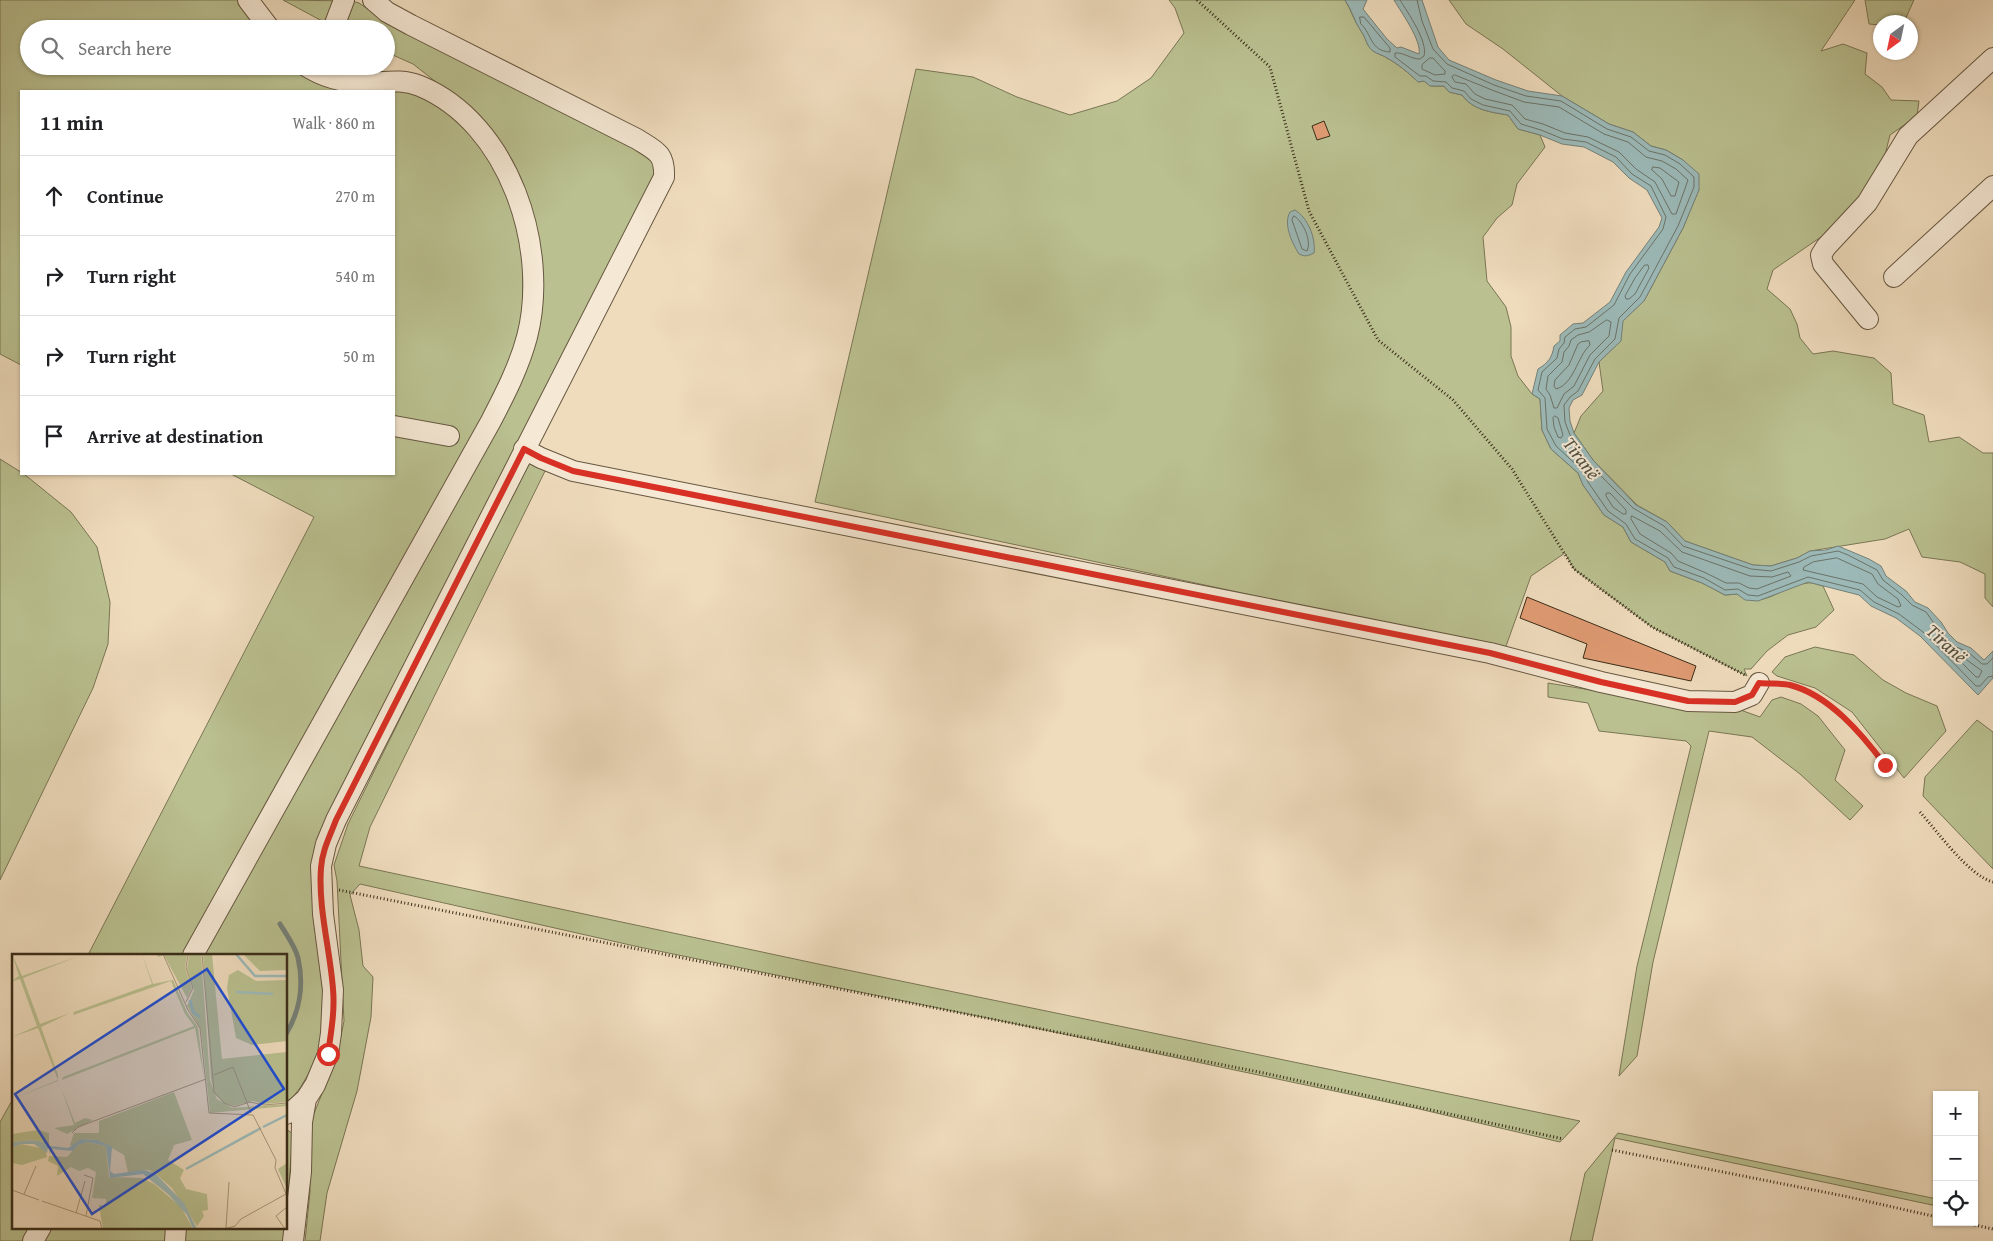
<!DOCTYPE html>
<html lang="en">
<head>
<meta charset="utf-8">
<style>
  body { margin:0; font-family:"Gentium Book Plus",serif; background:#f6f6f6; color:#202124 }
  .controls { position:absolute; right:15px; bottom:15px; display:grid; overflow:hidden; border-radius:0px; box-shadow:0 1px 4px #0004 }
  .controls button { width:45px; height:45px; display:grid; place-items:center; padding:0; border:0; border-bottom:1px solid #e0e0e0; background:#fff; color:#202124; font:25px sans-serif }
  .compass { position:absolute; left:1873px; top:15px; width:45px; height:45px; border-radius:50%; background:#fff; box-shadow:0 1px 4px #0004; rotate:213deg }
  .stop { position:absolute; width:15px; height:15px; margin:-11px; border:4px solid #d93025; border-radius:50%; background:#fff }
  .stop.end { background:#d93025; border-color:#fff; box-shadow:0 1px 5px #0008 }
  .list { margin:0; padding:0; list-style:none }
  h2 { display:flex; justify-content:space-between; align-items:center; height:65px; margin:0; padding:0 20px; font-size:21px }
  h2 small { font-size:16px; font-weight:400; color:#757577 }
  .list li { display:grid; grid-template-columns:32px 1fr auto; gap:15px; align-items:center; box-sizing:border-box; height:80px; padding:0 20px; border-top:1px solid #e0e0e0 }
  .list b { display:block; font-size:19px; white-space:nowrap }
  .list em { font-size:16px; font-style:normal; color:#757577 }
  .icon { flex:none; width:28px; height:28px; fill:none; stroke:currentColor; stroke-width:2; stroke-linecap:round; stroke-linejoin:round }
  .map { position:relative; flex:none; width:1993px; height:1241px; overflow:hidden }
  .search { position:absolute; background:#fff; box-shadow:0 1px 4px #0004; left:20px; top:20px; width:375px; height:55px; display:flex; align-items:center; gap:12px; box-sizing:border-box; padding:0 18px; border-radius:28px; color:#757577; font-size:19px }
  .panel { position:absolute; background:#fff; box-shadow:0 1px 4px #0004; left:20px; top:90px; width:375px; height:385px; border-radius:0px }
  .map>svg:first-child { display:block }
</style>
</head>
<body>
<div class="map">
<svg width="1993" height="1241" viewBox="0 0 1993 1241">
  <rect width="100%" height="100%" fill="#efdcbd"/>
  <filter id="stains"><feTurbulence type="fractalNoise" baseFrequency=".004" numOctaves="4"/><feColorMatrix values="0 0 0 0 .2 0 0 0 0 .09 0 0 0 0 .02 0 0 0 .5 -.17"/></filter>
  <radialGradient id="worn" r=".72"><stop offset=".6" stop-color="#630" stop-opacity="0"/><stop offset="1" stop-color="#630" stop-opacity=".3"/></radialGradient>
  <path fill="#bac090" stroke="#7a7654" d="M0,0H239L262,29H29V66H294L299,71L409,89L465,123L507,188L523,244V325L507,376L186,955H88L314,517L231,474H394V91H21V365L0,354Z
    M283,0L352,1L359,3L381,18L650,157L656,171L324,826L327,977L324,1037L315,1063L300,1088L292,1098L286,1101V955H202L501,418L541,275L468,107L413,64L386,52V29H337Z
    M1169,0H1345C1351,10 1354,21 1361,31C1366,37 1366,46 1373,51C1377,54 1383,55 1387,58C1398,64 1409,73 1418,82L1424,81L1431,86H1444L1449,92L1462,95C1473,110 1490,112 1508,115L1518,129L1540,135L1545,147L1517,184L1512,205L1497,218L1483,237L1487,281L1506,307L1511,327V356L1518,376L1532,394L1540,399L1542,430L1551,449L1578,473L1583,485L1604,515L1623,527L1631,542L1665,562L1670,571L1702,583L1725,595L1737,594C1762,612 1782,585 1808,583C1812,582 1818,585 1823,586L1834,610L1816,627L1788,635L1767,651L1751,669H1744L1747,676L1652,627L1574,569L1565,553L1531,576L1505,649L815,502L916,69L973,77L1017,97L1070,115L1117,101L1151,78L1184,33L1175,8Z
    M1449,0H1855L1821,51L1843,44L1867,53L1865,74L1882,87L1891,100L1919,101L1917,116L1890,135L1885,155L1855,211L1834,228L1773,270L1767,289L1790,309L1797,324L1800,338L1813,354L1833,351L1874,358L1891,373L1893,404L1924,415L1929,442L1959,437L1983,453H1993V607L1985,598V574L1960,562L1922,557L1909,529L1885,539L1810,551L1797,558L1771,566L1753,565L1685,541L1667,522L1637,505L1593,460L1574,433L1581,416L1603,391L1599,362L1620,341L1622,321L1644,301L1683,228L1699,189L1683,160L1666,150L1651,146L1633,132L1609,124L1562,96L1503,49L1466,24Z
    M1865,0H1914L1904,22H1880V25L1869,24Z
    M0,459L24,474L71,512L97,547L110,602L108,644L93,688L0,880Z
    M530,462L547,467L370,827L359,866L823,965L1580,1121L1560,1142L1415,1108L1002,1021L639,947L360,884L350,895L359,930L363,966L373,977L371,1017L357,1091L327,1193L320,1241H305L310,1192L309,1142L311,1121L337,1056L344,1021L337,881L334,865L348,824L519,478L524,468Z
    M1815,647L1854,655L1883,680L1906,693L1937,706L1946,731L1904,778L1852,712L1815,688L1777,676L1772,672L1785,657Z
    M1548,683L1615,694L1735,708L1760,717L1772,700L1781,697L1801,704L1818,716L1845,750L1835,780L1863,806L1850,820L1800,774L1752,737L1709,731L1653,962L1637,1056L1619,1076L1637,966L1691,746L1686,741L1599,731L1588,703L1548,697Z
    M1977,720L1993,732V869L1923,796L1925,777Z
    M14,1097V1227H32L24,1241H0V1122Z
    M286,1129L293,1134L286,1221Z
    M1618,1133L1937,1199V1206L1615,1138L1592,1241H1570L1585,1173Z
    M50,1227H169L167,1241H42Z
    M185,1227H285L284,1241H184Z"/>
  <path fill="#9cbab9" stroke="#758179" d="M1345,0H1367L1363,9L1387,39L1397,48L1401,47L1419,54C1422,41 1401,12 1394,0H1422L1438,47L1449,60L1496,80L1528,91L1562,96L1609,124L1633,132L1651,146L1666,150L1683,160L1699,174V190L1683,228L1644,301L1623,321L1621,341L1599,362L1582,395L1573,400L1569,408L1570,421L1574,433L1593,460L1636,505L1667,522L1685,541L1753,565L1771,566L1797,558L1810,551L1826,550L1838,546L1869,559L1881,566L1886,576L1906,591L1915,602L1928,608L1941,622L1948,633L1957,642L1971,648L1984,660L1993,651V678L1978,695L1920,636L1896,618L1871,606L1859,595L1808,582L1758,601L1745,600L1737,594L1725,595L1702,583L1670,571L1665,562L1631,542L1623,527L1604,515L1583,485L1578,473L1551,449L1542,430L1540,399L1532,394L1538,369C1548,363 1552,358 1554,346L1560,341V335L1573,324L1583,323L1610,302L1626,272L1659,227L1662,218L1647,190L1629,178L1613,162L1584,147L1562,144L1540,135L1518,129L1508,115C1490,112 1473,110 1462,95L1449,92L1444,86H1430L1424,81L1418,82C1409,73 1398,64 1387,58C1383,55 1377,54 1373,51C1366,46 1366,37 1361,31C1354,21 1352,10 1345,0Z
    M1295,210C1308,218 1316,238 1314,253C1308,256 1305,257 1299,254C1292,243 1283,224 1290,212Z"/>
  <g fill="none" stroke-linecap="round" stroke-linejoin="round">
    <path stroke="#6b7368" stroke-width="1" d="M1400,0C1408,13 1428,41 1424,56L1420,59C1410,59 1404,52 1395,53V57L1420,76H1426L1433,81L1446,82L1452,88L1464,91L1471,99L1483,105L1510,111L1521,124L1541,130L1563,139L1586,142L1616,157L1632,174L1651,186L1666,217L1663,229L1630,274L1614,305L1586,327L1575,329L1565,337L1564,343L1559,349L1557,358L1542,372L1538,390L1545,398L1547,429L1556,446L1582,470L1588,482L1608,511L1626,524L1635,539L1668,558L1674,567L1704,578L1725,590L1738,589L1748,595L1758,596L1808,577L1860,590L1874,602L1899,614L1923,632L1976,686H1980L1988,677L1993,676
      M1417,0L1422,21L1433,49L1447,64L1494,85L1526,96L1561,101L1607,129L1631,137L1649,151L1665,155L1680,164L1694,177V187L1678,226L1640,297L1619,318L1615,339L1595,359L1578,391L1570,397L1564,405L1565,422L1570,435L1589,464L1633,508L1664,526L1683,546L1751,569L1771,571L1799,562L1811,556L1838,551L1848,555L1877,570L1883,580L1902,595L1912,605L1926,612L1944,637L1954,646L1968,652L1982,664H1987L1993,658
      M1360,17H1364L1390,48V52C1370,51 1372,34 1361,24Z
      M1430,58H1433L1445,71V74L1435,75L1422,69V65Z
      M1455,75L1492,90L1524,102L1559,107L1604,134L1628,142L1646,157L1662,161L1676,169L1688,180L1676,214H1672L1655,182L1636,169L1619,152L1588,137L1565,133L1543,124L1525,119L1512,105L1485,99L1475,94L1466,84L1455,82L1452,77Z
      M1653,167L1660,168L1679,182L1675,196H1671L1662,179L1652,170Z
      M1294,216C1303,221 1312,241 1307,251L1302,249L1292,220Z
      M1645,265H1648L1649,268L1635,294L1629,299H1626L1625,296L1635,278Z
      M1607,320L1611,322L1609,336L1590,355L1574,386L1564,394L1557,408H1554L1550,395L1546,389L1548,376L1562,362L1564,352L1569,346L1571,340L1578,335L1589,332Z
      M1589,341L1590,345C1577,357 1574,384 1556,389L1554,386L1555,380L1569,365L1578,344L1581,342Z
      M1555,416L1558,418L1563,435L1561,438L1558,437L1554,427L1553,418Z
      M1607,493H1610L1626,510V514H1623L1613,507L1606,496Z
      M1632,516L1660,531L1682,552L1750,576L1772,577L1788,572L1791,576L1757,589L1749,588L1739,583H1726L1706,573L1678,561L1671,553L1640,534L1631,519Z
      M1837,558L1872,574L1878,584L1898,599L1901,606L1898,607L1877,597L1863,584L1803,570L1804,567L1813,562Z
      M1960,655L1982,671L1979,677H1976L1958,659V657Z"/>
    <path stroke="#758179" stroke-width="5" d="M280,924C286,934 295,946 298,958C304,984 300,1011 286,1034"/>
  </g>
  <path fill="#e09b73" stroke="#3a2c18" d="M1324,121L1330,136L1317,140L1312,126Z
    M1527,597L1696,666L1691,681L1583,658L1587,644L1520,618Z"/>
  <g fill="none" stroke-linecap="round" stroke-linejoin="round">
    <g stroke="#675841" stroke-width="22">
      <path id="minor" d="M248,0L270,29
        M333,29L344,0
        M1894,277L1993,186
        M1868,319L1823,264L1821,255L1826,247L1867,203L1908,136L1993,58
        M394,426L449,436
        M524,449L541,458L573,471L1490,653L1601,682L1688,701L1735,702L1752,695L1759,683
        M193,955L491,421C505,394 519,367 527,337C550,248 509,123 420,86C401,78 383,83 363,83C343,82 323,77 306,66
        M286,1114L295,1109L306,1099
        M33,1241L41,1227
        M175,1241L176,1227
        M293,1241L301,1172L302,1122L306,1099L315,1085L328,1054L331,1033L333,990L323,914L321,866L326,844L336,820L664,177C665,153 656,151 637,139L411,25L387,12L373,0"/>
    </g>
    <path stroke="#3a2c18" stroke-width="3" stroke-dasharray="1 2.5" stroke-linecap="butt" d="M1197,0L1270,67L1309,211L1378,340L1453,400L1512,469L1574,569L1652,627L1745,675
      M1775,684C1823,687 1858,729 1885,765
      M1920,812C1938,832 1968,875 1993,882
      M339,890L1264,1073L1563,1139
      M1612,1150L1844,1196L1937,1217
      M1961,1222L1993,1229"/>
    <use href="#minor" stroke="#f5e8d4" stroke-width="20"/>
  </g>
  <g fill="none" stroke-linecap="round" stroke-linejoin="round">
    <path stroke="#d93025" stroke-width="6" d="M328,1054C331,1032 335,1011 333,989C330,949 318,908 321,868C322,851 330,836 336,820L524,449L541,458L573,471L1490,653L1601,682L1688,701L1735,702L1752,695L1759,683C1769,684 1781,683 1790,685C1829,695 1862,734 1885,765"/>
  </g>
  <g text-anchor="middle" stroke-width="4" stroke-linejoin="round" paint-order="stroke">
    <g font-size="19" font-style="italic" fill="#525040" stroke="#f5e8d4">
      <text transform="translate(1582 458) rotate(52)" y="7">Tiranë</text>
      <text transform="translate(1947 643) rotate(42)" y="7">Tiranë</text>
    </g>
  </g>
  <g transform="translate(12 954)">
    <rect width="275" height="275" fill="#efdcbd"/>
    <path d="M0,0L10,22L67,2L11,24L28,70L58,59L29,73L46,121V127L0,145L46,126L26,74L0,83L25,72L8,25L0,27L7,22ZM130,0L141,30L161,26L175,58L186,73L192,124L183,74L50,126L51,123L182,72L173,60L159,27L61,61L62,58L140,30ZM145,0H175L173,14L180,34L175,44L152,1L146,3ZM177,0H189L198,126L205,145L220,154L275,150V152L198,159L189,76L175,52L182,36L175,15ZM191,0H200L210,105L275,98V148L252,150L241,147L222,152L212,149L203,140L199,125ZM231,0H275V16L248,17ZM226,16L244,27L275,26V87L240,91L224,84L215,34L217,21ZM49,133L63,169L73,164L81,166L55,180L42,174L62,171ZM162,138L180,186L162,191L156,206L172,216L168,224L174,235L195,240L196,256L190,257L192,262L185,272L160,234L143,219L137,216L116,218L112,201L86,186L69,185L62,192L58,191L62,179H87V167ZM26,176L37,179V189L20,186L2,188L0,185V180ZM76,188L94,192L97,223L130,224L142,230L169,253L181,275H91L87,251L94,252V245L80,244L84,218L76,214L67,217L59,213L45,222L46,212L36,207L37,202L55,203L66,191ZM9,190L33,195L35,203L10,211L0,209V194ZM275,209V235L266,215Z" fill="#bac090"/>
    <path d="M0,185L2,188L20,186L37,189L35,199L22,190H9L0,194ZM69,185L86,186L100,193L98,217L102,220L131,216L143,219L172,249L185,275H181L175,261L157,241L131,220L98,224L94,192L76,188L66,191L61,197L40,195L37,200L38,192L56,194Z" fill="#9cbab9"/>
    <path fill="none" stroke="#9cbab9" stroke-width="2.5" d="M224,0L243,22H275M224,38L261,40M178,46L181,58L188,63M251,173L275,161M174,215L249,174"/>
    <path fill="none" stroke="#a7967b" stroke-width="1" d="M151,0L176,56L188,74L197,159L241,161L264,206L263,214L275,242M190,0L202,138L212,149L222,153L238,148L252,151L275,149M174,48L181,34L174,14L176,0M202,121L221,113L239,159M60,179L66,173L194,125M72,221L81,224L74,262M0,236L27,246M12,240L24,212M30,247L88,267L90,275M64,259L73,227M214,274L217,228M212,275L223,272L229,265L274,240M273,275L264,262L275,253"/>
    <path fill="#1d4ed8" fill-opacity="0.15" stroke="#1d4ed8" stroke-width="2.5" d="M195,15L272,135L80,260L3,140Z"/>
    <rect width="275" height="275" fill="none" stroke="#3a2c18" stroke-width="2.5"/>
  </g>
  <rect width="100%" height="100%" filter="url(#stains)"/>
  <rect width="100%" height="100%" fill="url(#worn)"/>
</svg>
<div class="controls">
<button>+</button>
<button>−</button>
<button><svg class="icon" aria-label="locate" viewBox="0 0 24 24"><circle cx="12" cy="12" r="6"/><path d="M12 2v4M12 18v4M2 12h4M18 12h4"/></svg></button>
</div>
<svg class="compass" viewBox="-18 -18 36 36"><path d="M0-13l5 13h-10z" fill="#e53935"/><path d="M0 13l5-13h-10z" fill="#757577"/></svg>
<div class="stop" style="left:328px;top:1054px"></div>
<div class="stop end" style="left:1885px;top:765px"></div>
<div class="search"><svg class="icon" aria-label="search" viewBox="0 0 24 24"><circle cx="10" cy="10" r="6"/><path d="M15 15l6 6"/></svg>Search here</div>
<section class="panel">
<h2>11 min<small>Walk · 860 m</small></h2>
<ul class="list">
<li><svg class="icon" aria-label="ahead" viewBox="0 0 24 24"><path d="M12 20V5M6 11l6-6 6 6"/></svg><div><b>Continue</b></div><em>270 m</em></li>
<li><svg class="icon" aria-label="right" viewBox="0 0 24 24"><path d="M7 20v-9h11M14 6l5 5-5 5"/></svg><div><b>Turn right</b></div><em>540 m</em></li>
<li><svg class="icon" aria-label="right" viewBox="0 0 24 24"><path d="M7 20v-9h11M14 6l5 5-5 5"/></svg><div><b>Turn right</b></div><em>50 m</em></li>
<li><svg class="icon" aria-label="arrive" viewBox="0 0 24 24"><path d="M6 21V4h12l-3 4 3 4H6"/></svg><div><b>Arrive at destination</b></div></li>
</ul>
</section>
</div>
</body>
</html>
